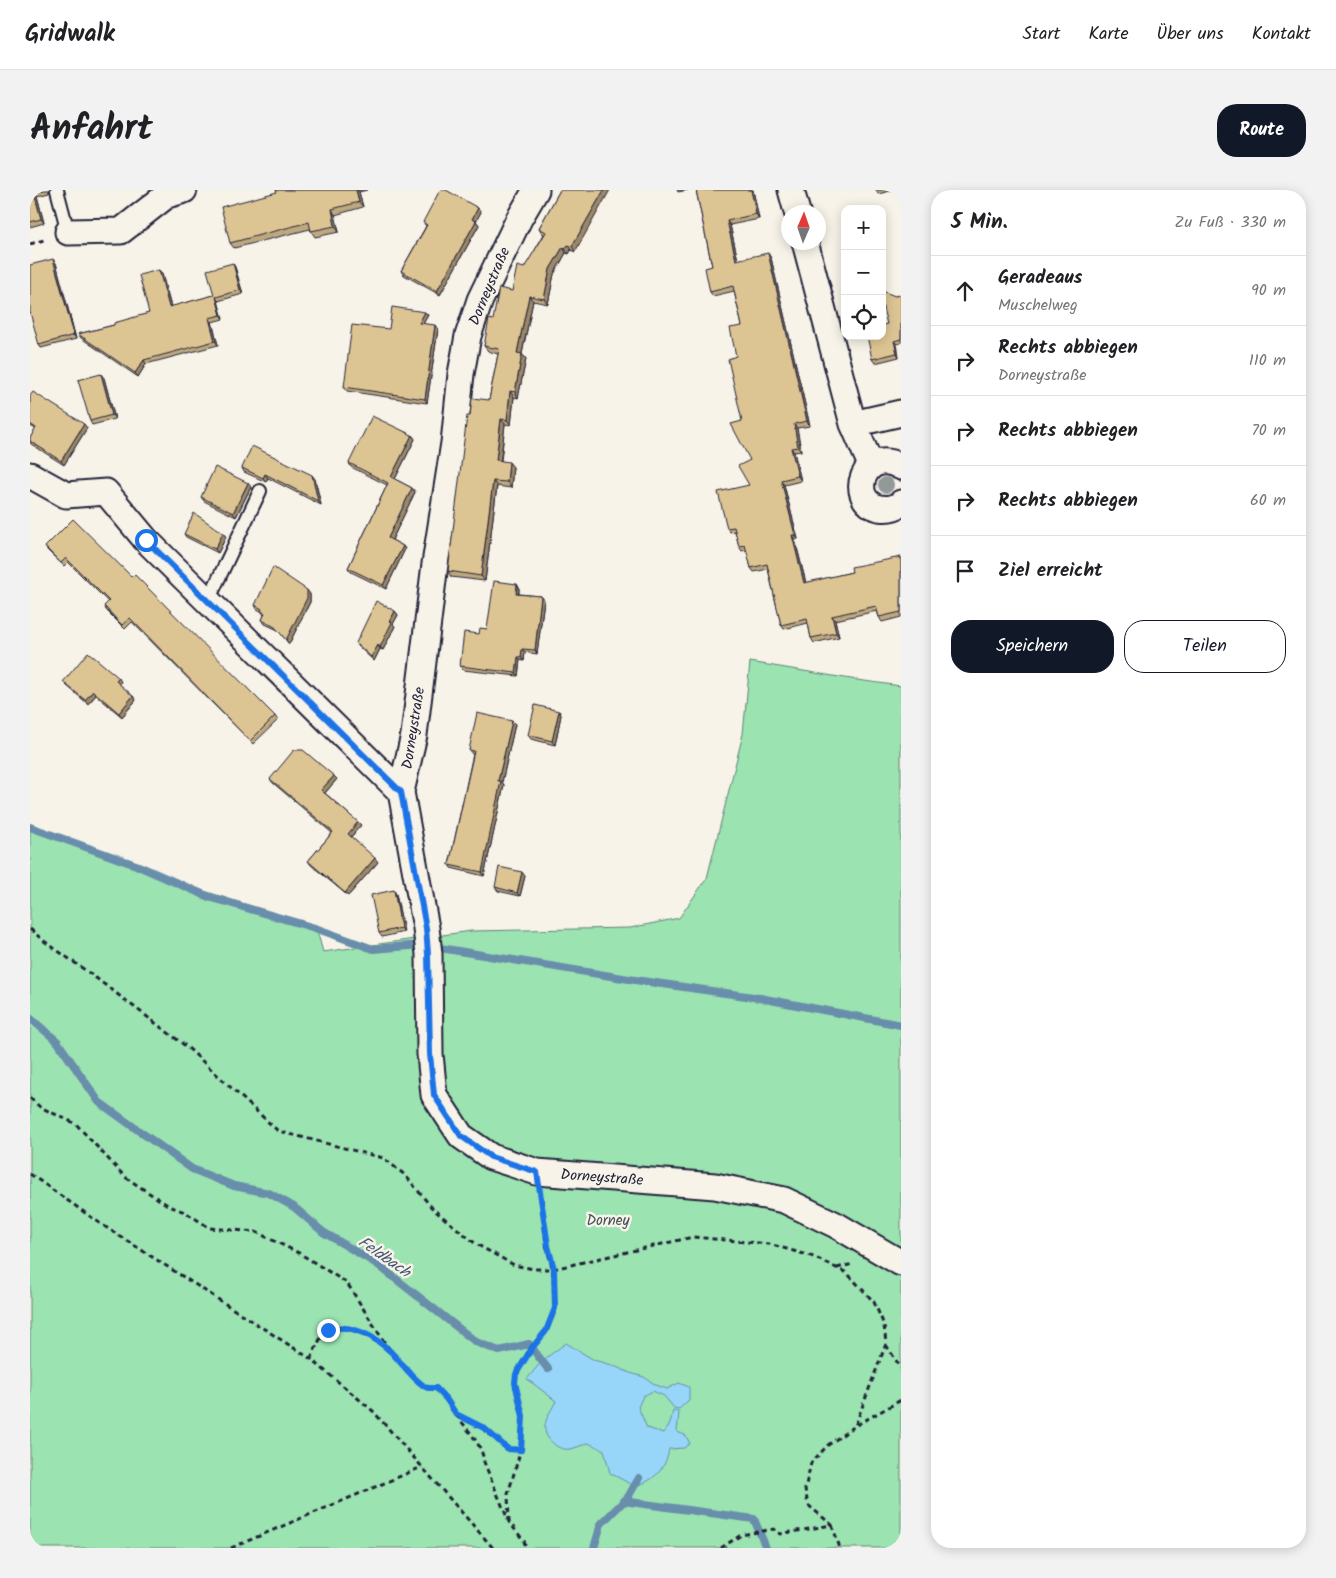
<!DOCTYPE html>
<html lang="de">
<head>
<meta charset="utf-8">
<style>
  body { margin:0; font-family:Kalam,sans-serif; background:#f2f2f2; color:#202124 }
  .controls { position:absolute; right:15px; top:15px; display:grid; overflow:hidden; border-radius:10px; box-shadow:0 2px 12px #0003 }
  .controls button { width:45px; height:45px; display:grid; place-items:center; padding:0; border:0; border-bottom:1px solid #e0e0e0; background:#fff; color:#202124; font:25px sans-serif }
  .compass { position:absolute; left:751px; top:15px; width:45px; height:45px; border-radius:50%; background:#fff; box-shadow:0 2px 12px #0003; rotate:2deg }
  .stop { position:absolute; width:15px; height:15px; margin:-11px; border:4px solid #1a73e8; border-radius:50%; background:#fff }
  .stop.end { background:#1a73e8; border-color:#fff; box-shadow:0 1px 5px #0008 }
  .list { margin:0; padding:0; list-style:none }
  h2 { display:flex; justify-content:space-between; align-items:center; height:65px; margin:0; padding:0 20px; font-size:21px }
  h2 small { font-size:16px; font-weight:400; color:#757577 }
  .list li { display:grid; grid-template-columns:32px 1fr auto; gap:15px; align-items:center; box-sizing:border-box; height:70px; padding:0 20px; border-top:1px solid #e0e0e0 }
  .list b { display:block; font-size:19px; white-space:nowrap }
  .list p { margin:0; font-size:16px; white-space:nowrap; color:#757577 }
  .list em { font-size:16px; font-style:normal; color:#757577 }
  .actions { display:flex; gap:10px; padding:15px 20px }
  .actions a { flex:1; padding:11px 0; border:1px solid #111827; border-radius:20px; text-align:center; font-size:18px; color:#111827 }
  .actions .main { background:#111827; color:#fff }
  .icon { flex:none; width:28px; height:28px; fill:none; stroke:currentColor; stroke-width:2; stroke-linecap:round; stroke-linejoin:round }
  .map { position:relative; flex:none; width:871px; height:1358px; overflow:hidden; border-radius:20px }
  header { display:flex; align-items:center; gap:30px; box-sizing:border-box; height:70px; padding:0 25px; background:#fff; border-bottom:1px solid #e0e0e0 }
  header strong { font-size:24px }
  nav { display:flex; gap:28px; margin-inline-start:auto; font-size:18px }
  .intro { display:flex; align-items:center; justify-content:space-between; box-sizing:border-box; height:120px; padding:0 30px }
  h1 { margin:0; font-size:35px }
  .button { padding:12px 22px; border-radius:20px; background:#111827; color:#fff; font-size:18px; font-weight:700 }
  main { display:flex; gap:30px; padding:0 30px }
  aside { flex:1; background:#fff; border-radius:20px; box-shadow:0 2px 12px #0003 }
  .map>svg:first-child { display:block }
</style>
</head>
<body>
<header>
<strong>Gridwalk</strong>
<nav><a>Start</a><a>Karte</a><a>Über uns</a><a>Kontakt</a></nav>
</header>
<div class="intro"><h1>Anfahrt</h1><a class="button">Route</a></div>
<main>
<div class="map">
<svg width="871" height="1358" viewBox="0 0 871 1358">
  <rect width="100%" height="100%" fill="#f7f3e8"/>
  <filter id="ink" filterUnits="userSpaceOnUse"><feTurbulence type="fractalNoise" baseFrequency=".02" numOctaves="2"/><feDisplacementMap in="SourceGraphic" scale="10" xChannelSelector="R" yChannelSelector="G"/><feConvolveMatrix kernelMatrix="1 2 1 2 8 2 1 2 1" color-interpolation-filters="sRGB"/></filter>
  <g filter="url(#ink)">
    <path fill="#9be3b0" stroke="#5e8276" d="M720,472L827,490L871,496V1358H0V635L165,698L286,737L293,762L441,741L600,738L649,728L677,688L713,544Z"/>
    <path fill="#97d6f8" stroke="#688eac" d="M536,1153L564,1170L582,1175L600,1183L614,1187L626,1195L637,1199L649,1193L659,1197V1210L649,1219L644,1218L634,1206L623,1201L613,1206L608,1217L617,1238L633,1243L640,1234L643,1221L649,1222L647,1242L655,1245L660,1253L654,1258L639,1259C636,1279 623,1292 604,1296L580,1283L574,1260L558,1253C552,1255 546,1258 540,1259C534,1260 529,1258 525,1255C506,1240 518,1227 526,1211L497,1189L512,1171Z"/>
    <g fill="none" stroke-linecap="round" stroke-linejoin="round">
      <path stroke="#688eac" stroke-width="8" d="M0,637L106,675L179,707L285,738L343,759L392,755L605,790L730,808L871,835
        M0,828L27,851L69,912L162,979L204,996L239,1003L264,1017L293,1042L347,1074L446,1152L469,1161L499,1154L518,1179
        M593,1311L724,1329L736,1358
        M564,1358L571,1334L598,1307L609,1288"/>
      <g stroke="#22223b" stroke-width="16">
        <path id="service" d="M27,0L38,42
          M178,411L230,301"/>
      </g>
      <g stroke="#22223b" stroke-width="29">
        <path id="minor" d="M506,0L489,29L450,110L438,146L431,184L424,253L405,374L384,545L371,602L396,738L399,764L400,864L404,905L431,946L461,967L507,982L685,996L754,1010L806,1035L871,1073
          M761,0L767,22
          M38,42L91,41L137,5L154,0
          M775,52L823,234L841,275
          M823,234L871,223
          M871,277C834,255 816,310 849,318C857,319 865,319 871,313
          M0,285L36,305L76,302L116,350L371,602"/>
      </g>
      <path stroke="#22223b" stroke-width="3" stroke-dasharray="5 4" stroke-linecap="butt" d="M0,54L14,50
        M0,739L14,751L62,785L157,857L248,941L353,968L375,985L403,1019L446,1054L484,1075L504,1079H523L663,1047L739,1054L781,1066L817,1083L844,1112L854,1135L856,1154L825,1236
        M0,908L10,917L46,934L95,987L139,1016L155,1022L180,1038L226,1042L269,1063L317,1093L360,1161
        M0,984L71,1034L281,1169L343,1221L463,1358
        M807,1078L823,1074
        M856,1155L871,1178
        M281,1169C285,1160 290,1145 299,1139C316,1130 350,1151 362,1163C369,1171 389,1195 398,1198C401,1198 404,1198 406,1198C414,1206 419,1214 426,1224C436,1239 452,1253 454,1272L479,1332L494,1351L496,1358
        M429,1226L453,1238L478,1259H491
        M479,1332L478,1304L491,1259L493,1227L485,1193L486,1184L501,1158L516,1141L525,1118L523,1079L517,1057L511,1008
        M802,1335L810,1358
        M201,1358L392,1277
        M691,1358L711,1345L744,1339L750,1344L802,1335L778,1315L775,1299L781,1273L798,1255L825,1236L871,1210"/>
      <use href="#service" stroke="#f7f3e8" stroke-width="12"/>
      <use href="#minor" stroke="#f7f3e8" stroke-width="25"/>
    </g>
    <circle fill="#929a99" cx="856" cy="295" r="8"/>
    <path fill="#bea97e" stroke="#22223b" d="M0,0H19V3L7,6L14,33L0,37Z
      M246,0H337L329,2L333,17L305,25L309,42L285,47L281,41L280,39L204,58L200,53L247,2Z
      M530,0L545,62L541,60L539,64L536,63L524,84L518,114L503,111L492,164L496,169L488,208L484,207L481,235L475,234L471,271L483,277L481,298L467,296L455,391L421,387L418,381L440,226L459,210L468,164L458,161L454,156L463,130L482,101L514,44L512,43L509,38Z
      M647,0H658L648,2Z
      M666,0H723L729,29L700,35L708,70L741,68L780,236L767,238L771,261L764,262L771,291L754,295L768,349L765,350L776,393L822,382L871,367V427L852,432L849,427L847,421L805,430L809,447L784,453L781,448L778,433L754,439L751,435L738,379L724,382L721,378L717,360L712,361L709,356L705,341L700,342L697,338L719,295L720,270L712,231L706,166L712,136L704,101L683,106L680,102L682,76Z
      M846,0H864L848,4Z
      M451,22L446,31L449,35L410,105L374,85L371,81L396,36L393,32Z
      M26,73L46,149L11,158L9,155Z
      M205,77L213,104L188,111L193,129L182,132L188,155L116,174L108,187L51,148L48,144L84,135L119,123L129,80L132,84L141,117L184,105Z
      M871,105V153L867,154L869,167L845,173L842,169L857,134L865,106Z
      M398,125L393,134L408,139L397,213L317,201L314,197L359,139Z
      M74,188L85,229L62,235L60,231Z
      M0,206L57,238L34,275L1,254L0,252V248L6,239L0,236Z
      M382,245L385,249L365,289L382,298L385,302L362,350L373,356L375,359L356,399L321,382L318,378L357,295L321,277L319,273Z
      M212,278L285,289L291,315L238,288L236,292L214,282Z
      M221,297L206,327L174,311L171,307Z
      M193,343L196,347L188,363L156,347L154,344Z
      M15,357L102,387L245,526L248,530L223,554L102,432L95,439L76,420L74,416L78,412L38,372L34,376L18,361Z
      M487,394L489,398V404L511,406L514,410L507,464L495,462L494,471L490,470L488,486L433,480L430,476L449,444L457,439Z
      M280,404V412L259,454L248,440L235,434L232,430L234,425L231,421L227,419L225,415Z
      M365,421L368,425L363,434L365,436L353,460L350,459L344,471L329,457L326,453Z
      M33,492H91L89,494L103,506L106,510L92,527L66,505L58,514L36,495Z
      M529,521L531,525L525,555L501,549L498,545Z
      M482,531L485,534L472,592L474,595L454,686L421,678L419,675L443,564H442L439,560Z
      M304,586L307,589L295,603L331,635L321,647L348,672L318,706L281,675L278,671L302,643L243,593L240,589Z
      M495,686L490,706L468,701L465,697Z
      M366,704L374,742L352,747L349,743Z"/>
    <path fill="#9b8967" stroke="#22223b" d="M326,0H328L329,2L333,17L329,12Z
      M574,0H580L545,62L542,56Z
      M721,0H723L729,29L726,24Z
      M4,3L7,6L14,33L11,29Z
      M448,18L451,22L445,33L442,29Z
      M302,19L305,25L309,42L305,36Z
      M446,31L449,35L410,105L407,101Z
      M697,31L700,35L709,75L706,70Z
      M538,55L541,60L539,64L535,59Z
      M533,57L536,63L524,84L518,114L514,109L520,79Z
      M738,63L741,68L780,236L777,231Z
      M23,69L26,73L46,149L44,145Z
      M203,73L205,77L213,104L210,100Z
      M129,80L132,84L142,121L139,117Z
      M499,106L503,111L491,168L487,163Z
      M186,107L188,111L193,129L191,125Z
      M395,122L398,125L391,137L389,133Z
      M179,128L182,132L188,155L185,151Z
      M405,135L408,139L397,213L395,209Z
      M864,151L867,154L869,167L867,163Z
      M492,164L496,169L488,208L485,202Z
      M114,170L116,174L108,187L105,183Z
      M71,184L74,188L85,229L82,225Z
      M480,201L484,207L481,235L477,230Z
      M471,229L475,234L470,275L466,270Z
      M54,234L57,238L34,275L31,271Z
      M764,234L767,238L771,261L768,257Z
      M382,245L385,249L364,291L361,287Z
      M761,258L764,262L771,291L768,286Z
      M479,272L483,277L481,298L477,292Z
      M235,284L238,288L236,292L233,288Z
      M282,285L285,289L291,315L288,311Z
      M751,290L754,295L768,349L765,345Z
      M463,291L467,296L455,391L451,386Z
      M218,293L221,297L206,327L203,323Z
      M382,298L385,302L361,352L358,348Z
      M193,343L196,347L188,363L185,359Z
      M762,345L765,350L777,397L774,393Z
      M373,356L375,359L356,399L353,395Z
      M487,394L489,398L488,408L486,404Z
      M277,400L280,404V412L259,454L256,450Z
      M511,406L514,410L507,464L505,460Z
      M365,421L368,425L363,434L365,436L353,460L350,457L360,431Z
      M802,426L805,430L809,447L806,443Z
      M348,455L350,459L344,471L341,467Z
      M492,459L495,462L494,471L491,467Z
      M488,467L490,470L488,486L486,483Z
      M89,488L91,492L89,495L86,491Z
      M63,501L66,505L58,514L55,510Z
      M103,506L106,510L92,527L89,523Z
      M529,521L531,525L525,555L522,551Z
      M482,531L485,534L472,592L474,595L454,686L452,682L468,591Z
      M304,586L307,589L294,604L291,600Z
      M328,632L331,635L320,648L318,644Z
      M345,668L348,672L318,706L315,703Z
      M492,682L495,686L490,706L487,703Z
      M364,700L366,704L374,742L371,738Z"/>
    <path fill="#ddc493" stroke="#22223b" d="M0,0H13L4,3L11,29L0,32Z
      M246,0H326L329,12L302,19L305,36L281,41L279,32L200,53L191,17L247,2Z
      M410,0H416L448,18L442,29L446,31L407,101L371,81L397,35L393,32Z
      M530,0H574L542,56L538,55L535,59L533,57L520,79L514,109L499,106L487,163L492,164L485,202L480,201L477,230L471,229L466,270L479,272L477,292L463,291L451,386L418,381L437,226H440L442,208L459,210L469,159L454,156L459,129L463,130L469,98L482,101L487,76L494,78L516,42L509,38Z
      M666,0H721L726,24L697,31L706,70L738,63L777,231L764,234L768,257L761,258L768,286L751,290L765,345H762L774,393L822,382L821,377L871,367V422L849,427L846,416L802,426L806,443L781,448L777,429L751,435L737,374L721,378L715,355L709,356L704,337L697,338L688,302L719,295L708,276L720,270L701,234L712,231L698,169L706,166L700,138L712,136L703,96L680,102L675,78L682,76Z
      M23,69L44,145L9,155L0,122V75Z
      M203,73L210,100L186,107L191,125L179,128L185,151L114,170L105,183L48,144L84,135V133L119,123L109,85L129,80L139,117L184,105L177,80Z
      M852,101L865,106L871,105V149L864,151L867,163L842,169L837,146H852V135L857,134L852,114Z
      M362,117L395,122L389,133L405,135L395,209L314,197L322,135L359,139Z
      M71,184L82,225L60,231L48,190Z
      M3,202L54,234L31,271L0,251V248L6,238L0,234V206Z
      M342,226L382,245L361,287L382,298L358,348L373,356L353,395L318,378L358,293L319,273Z
      M222,256L282,285L288,311L235,284L233,288L212,278Z
      M185,277L218,293L203,323L171,307Z
      M164,323L193,343L185,359L154,344Z
      M43,329L102,387L105,385L245,526L220,551L100,428L92,435L74,416L79,411L36,368L31,373L15,357Z
      M243,377L277,400V408L256,450L245,437L232,430L235,423L231,421L232,419L225,415Z
      M464,391L487,394L486,404L511,406L505,460L492,459L491,467H488L486,483L430,476L434,442L449,444L450,438L457,439Z
      M346,411L365,421L360,431L362,432L350,457L348,455L341,467L326,453Z
      M58,462L89,488L86,491L103,506L89,523L63,501L55,510L33,492Z
      M505,515L529,521L522,551L498,545Z
      M447,523L482,531L468,591H471L452,682L419,675L444,561L439,560Z
      M264,560H273L304,586L291,600L328,632L318,644L345,668L315,703L278,671L303,642L240,589Z
      M469,677L492,682L487,703L465,697Z
      M364,700L371,738L349,743L341,705Z"/>
  </g>
  <g fill="none" stroke-linecap="round" stroke-linejoin="round" filter="url(#ink)">
    <path stroke="#1a73e8" stroke-width="6" d="M116,350L371,602L396,738L398,764L400,864L404,905L431,946L461,967L507,982L518,1056L524,1079L525,1118L516,1141L502,1158L486,1184L485,1193L493,1226L491,1260L478,1259L454,1238L426,1224L417,1210L406,1198C403,1198 401,1198 398,1198C388,1195 370,1171 361,1162C346,1147 319,1132 298,1140"/>
  </g>
  <g text-anchor="middle" stroke-width="5" stroke-linejoin="round" paint-order="stroke">
    <g font-size="15" fill="#22223b" stroke="#f7f3e8">
      <text transform="translate(459 96) rotate(-67)" y="5">Dorneystraße</text>
      <text transform="translate(383 538) rotate(-81)" y="5">Dorneystraße</text>
      <text transform="translate(572 987) rotate(4)" y="5">Dorneystraße</text>
    </g>
    <g font-size="15" fill="#405258" stroke="#f7f3e8">
      <text x="578" y="1035">Dorney</text>
    </g>
    <g font-size="16" font-style="italic" fill="#455874" stroke="#f7f3e8">
      <text transform="translate(355 1066) rotate(35)" y="6">Feldbach</text>
    </g>
  </g>
</svg>
<div class="controls">
<button>+</button>
<button>−</button>
<button><svg class="icon" aria-label="locate" viewBox="0 0 24 24"><circle cx="12" cy="12" r="6"/><path d="M12 2v4M12 18v4M2 12h4M18 12h4"/></svg></button>
</div>
<svg class="compass" viewBox="-18 -18 36 36"><path d="M0-13l5 13h-10z" fill="#e53935"/><path d="M0 13l5-13h-10z" fill="#757577"/></svg>
<div class="stop" style="left:116px;top:350px"></div>
<div class="stop end" style="left:298px;top:1140px"></div>
</div>
<aside>
<h2>5 Min.<small>Zu Fuß · 330 m</small></h2>
<ul class="list">
<li><svg class="icon" aria-label="ahead" viewBox="0 0 24 24"><path d="M12 20V5M6 11l6-6 6 6"/></svg><div><b>Geradeaus</b><p>Muschelweg</p></div><em>90 m</em></li>
<li><svg class="icon" aria-label="right" viewBox="0 0 24 24"><path d="M7 20v-9h11M14 6l5 5-5 5"/></svg><div><b>Rechts abbiegen</b><p>Dorneystraße</p></div><em>110 m</em></li>
<li><svg class="icon" aria-label="right" viewBox="0 0 24 24"><path d="M7 20v-9h11M14 6l5 5-5 5"/></svg><div><b>Rechts abbiegen</b></div><em>70 m</em></li>
<li><svg class="icon" aria-label="right" viewBox="0 0 24 24"><path d="M7 20v-9h11M14 6l5 5-5 5"/></svg><div><b>Rechts abbiegen</b></div><em>60 m</em></li>
<li><svg class="icon" aria-label="arrive" viewBox="0 0 24 24"><path d="M6 21V4h12l-3 4 3 4H6"/></svg><div><b>Ziel erreicht</b></div></li>
</ul>
<div class="actions"><a class="main">Speichern</a><a>Teilen</a></div>
</aside>
</main>
</body>
</html>
